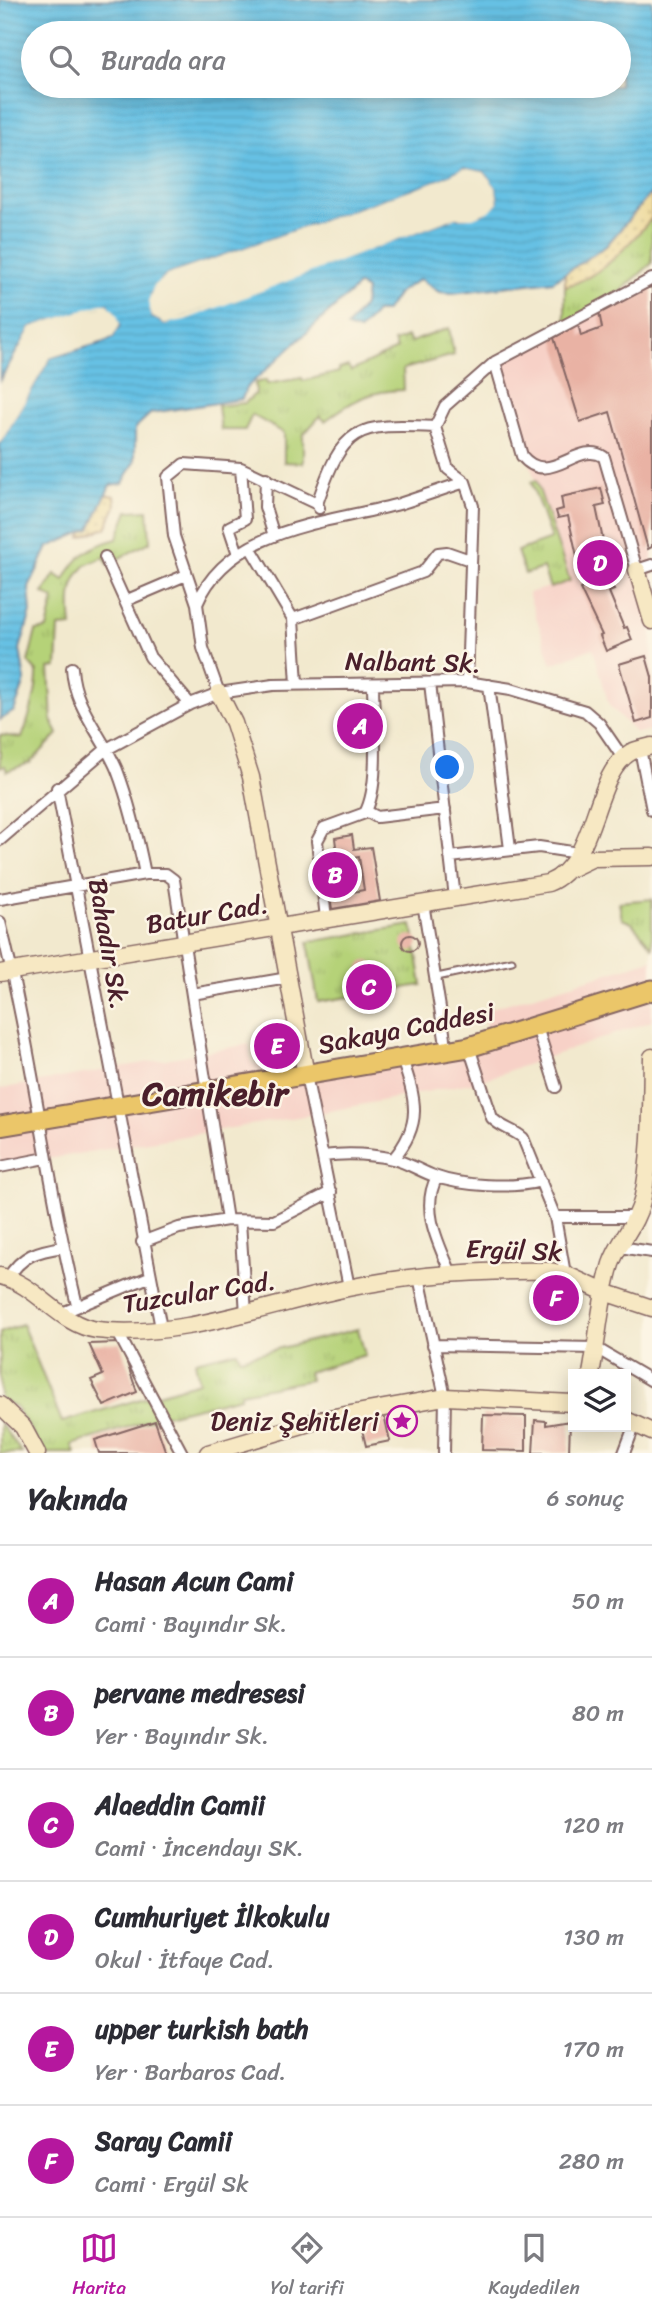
<!DOCTYPE html>
<html lang="tr">
<head>
<meta charset="utf-8">
<style>
  body { margin:0; font-family:Sriracha,sans-serif; background:#f2f2f3; color:#2b2b33 }
  .controls { position:absolute; right:21px; bottom:21px; display:grid; overflow:hidden; border-radius:0px; box-shadow:0 4px 18px #0003 }
  .controls button { width:63px; height:63px; display:grid; place-items:center; padding:0; border:0; border-bottom:2px solid #e1e1e2; background:#fff; color:#2b2b33; font:35px sans-serif }
  .you { position:absolute; left:448px; top:768px; width:24px; height:24px; margin:-18px; border:5px solid #fff; border-radius:50%; background:#1a73e8; box-shadow:0 0 0 10px #1a73e833 }
  .badge { display:grid; place-items:center; width:46px; height:46px; border-radius:50%; background:#b5179e; color:#fff; font-size:23px; font-weight:700 }
  .pin { position:absolute; translate:-50% -50%; border:4px solid #fff; box-shadow:0 2px 7px #0006 }
  .list { margin:0; padding:0; list-style:none }
  h2 { display:flex; justify-content:space-between; align-items:center; height:91px; margin:0; padding:0 28px; font-size:30px }
  h2 small { font-size:23px; font-weight:400; color:#7c7c81 }
  .list li { display:grid; grid-template-columns:46px 1fr auto; gap:21px; align-items:center; box-sizing:border-box; height:112px; padding:0 28px; border-top:2px solid #e1e1e2 }
  .list b { display:block; font-size:26px; white-space:nowrap }
  .list p { margin:0; font-size:23px; white-space:nowrap; color:#7c7c81 }
  .list em { font-size:23px; font-style:normal; color:#7c7c81 }
  .icon { flex:none; width:38px; height:38px; fill:none; stroke:currentColor; stroke-width:2; stroke-linecap:round; stroke-linejoin:round }
  .map { position:relative; flex:none; width:652px; height:1453px; overflow:hidden }
  .search { position:absolute; background:#fff; box-shadow:0 4px 18px #0003; left:21px; right:21px; top:21px; height:77px; display:flex; align-items:center; gap:18px; box-sizing:border-box; padding:0 24px; border-radius:38px; color:#7c7c81; font-size:26px }
  .sheet { height:763px; background:#fff }
  nav { display:flex; justify-content:space-around; align-items:center; box-sizing:border-box; height:98px; border-top:2px solid #e1e1e2; background:#fff; font-size:19px; color:#7c7c81 }
  nav a { display:grid; justify-items:center; gap:4px }
  nav .on { color:#b5179e }
  .map>svg:first-child { display:block }
</style>
</head>
<body>
<div class="map">
<svg width="652" height="1453" viewBox="0 0 652 1453">
  <defs>
    <pattern id="grass-tufts" width="24" height="20" patternUnits="userSpaceOnUse" patternTransform="scale(1.75)"><rect width="24" height="20" fill="#b5d278"/><path d="M3 7l-1-3M5 7V3M7 7l1-3M15 17l-1-3M17 17v-4M19 17l1-3" fill="none" stroke="#9db468"/></pattern>
    <pattern id="sand-dots" width="8" height="8" patternUnits="userSpaceOnUse" patternTransform="scale(1.75)"><rect width="8" height="8" fill="#eeda9e"/><path d="M2 2h.1M6 6h.1" fill="none" stroke="#cebb88" stroke-width="1.8" stroke-linecap="round"/></pattern>
    <pattern id="water-rules" width="6" height="5" patternUnits="userSpaceOnUse" patternTransform="scale(1.75)"><rect width="6" height="5" fill="#66c1e4"/><path d="M0 2.5h6" fill="none" stroke="#5aa5c4"/></pattern>
  </defs>
  <rect width="100%" height="100%" fill="#fcf5e5"/>
  <filter id="ink" filterUnits="userSpaceOnUse"><feTurbulence type="fractalNoise" baseFrequency=".0143" numOctaves="2"/><feDisplacementMap in="SourceGraphic" scale="14" xChannelSelector="R" yChannelSelector="G"/><feConvolveMatrix kernelMatrix="1 2 1 2 8 2 1 2 1" color-interpolation-filters="sRGB"/></filter>
  <filter id="wash" filterUnits="userSpaceOnUse"><feTurbulence type="fractalNoise" baseFrequency=".00686" numOctaves="4" result="noise"/><feDisplacementMap in="SourceGraphic" scale="28" xChannelSelector="R" yChannelSelector="G"/><feGaussianBlur stdDeviation="1.57" result="paint"/><feColorMatrix in="noise" values="0 0 0 0 0 0 0 0 0 0 0 0 0 0 0 0 0 1.4 0 .05"/><feComposite in="paint" operator="in"/></filter>
  <g filter="url(#wash)">
    <rect width="100%" height="100%" fill="#f2e9ce"/>
    <path fill="#f7d1c7" d="M652,279V730L636,733L609,705L593,648L552,664L528,593L570,581L495,362Z
      M652,960V1021L480,1081L315,1114L0,1167V1089L249,1044L252,1063L302,1055L305,1074L490,1041L482,1011Z"/>
    <path fill="url(#grass-tufts)" stroke="#807852" stroke-width="2" d="M652,218V263L604,306L565,326V286C601,278 628,245 652,218Z
      M449,328L454,355L403,369L404,390C370,390 351,401 325,421L320,416L303,435V463L284,462V433L252,415L245,430H221L218,406L245,403L256,393L255,383L266,380L267,384L302,378L303,381L339,372V369L348,366L351,371L397,349L394,342L407,337L411,342Z
      M536,480L570,581L550,588L543,568L525,574L517,551L551,539L531,482Z
      M148,510L150,542L108,564L104,557C99,560 88,562 84,567C68,582 70,607 72,626L59,627L57,667L49,668L52,721L58,734L30,763L7,771L5,766L0,767V735L22,738C28,721 38,689 37,672L28,662L36,631L47,629L54,599L43,593L55,574L64,580C75,556 93,545 117,539L128,511Z
      M652,899V947L632,923L622,919L619,902Z
      M412,925L422,985L318,1002L308,942Z
      M22,1324L62,1422L199,1382L195,1361L237,1351L240,1358L358,1329L365,1355L308,1372L310,1380L240,1393V1397L162,1416L72,1445L75,1453H44L16,1407L0,1399V1333Z
      M0,1423L22,1453H0Z"/>
    <path fill="url(#sand-dots)" stroke="#9c7c64" stroke-width="2" d="M652,192V218C628,245 601,278 565,286V273L606,246Z
      M97,493L115,496L116,506L106,528L81,537Z"/>
    <path fill="url(#water-rules)" stroke="#587088" stroke-width="2" fill-rule="evenodd" d="M0,0H652V192L606,246L553,281L452,293L439,292L420,279L398,293L385,312H376L359,331L347,327L364,305L366,290L359,285L246,388L242,399L151,413L135,428V461L123,483L110,485L90,529L48,547L29,587L31,612L20,649L25,681L14,711L0,720V444L50,358L105,342L113,337L120,325L108,304L31,327L0,380ZM33,33H619V86H33ZM463,168L484,172L496,188L498,201C485,216 473,218 454,218L165,324L152,317C147,297 151,287 167,275L441,179Z"/>
    <path fill="#f2e9ce" fill-rule="evenodd" d="M463,168L484,172L496,187L498,202L490,211L473,218H454L185,320L165,324L152,317L148,302L154,285L167,275L441,179ZM463,172L482,175L493,189L494,200L487,208L473,214H453L184,316L166,321L155,314L152,302L157,287L169,278L442,183Z
      M101,304H108L117,314L120,325L113,337L50,358L0,444V438L48,356L104,339L116,324L113,316L106,307H101L34,330L0,384L31,327Z"/>
    <g id="blocks">
      <path fill="#e9b2a4" fill-rule="evenodd" d="M652,287V547L648,549L610,412L580,422L554,338L578,324L581,336L602,328L599,312L640,290Z
        M601,488L605,505L596,507L607,559L579,565L568,516L558,518L556,511L563,509L561,497Z
        M608,577L614,590L609,592L624,628L627,627L632,640L606,651L600,636L602,635L580,589Z
        M646,656L652,677V718L636,723L619,664Z
        M352,717H368V736H352Z
        M352,835L354,849L371,847L380,901L332,909L323,856L337,854L335,838ZM359,857L364,890L347,893L342,860Z
        M402 943a8 8 0 1 1 16 0a8 8 0 1 1-16 0Z
        M359 969a8 8 0 1 1 16 0a8 8 0 1 1-16 0Z
        M546,1283L567,1284L566,1313L545,1312Z
        M120,1343L137,1392L104,1406L91,1380L103,1375L89,1344Z
        M384,1415L390,1441L366,1446L360,1421Z
        M483,1415L526,1416V1451L482,1450Z
        M535,1420L546,1421V1425L570,1421L569,1453H533Z
        M155,1421L166,1453H99L95,1440Z"/>
    </g>
  </g>
  <g filter="url(#ink)">
    <use href="#blocks" fill-opacity="0" stroke="#856664" stroke-width="2"/>
    <g fill="none" stroke-linecap="round" stroke-linejoin="round">
      <g stroke="#856664" stroke-width="9">
        <path id="lane" d="M437,977L512,961"/>
      </g>
      <g stroke="#856664" stroke-width="14">
        <path id="street" d="M495,362L522,456C549,489 578,439 604,457L637,570L652,565
          M266,478L265,507L274,536
          M319,508L317,504C343,426 356,423 435,427
          M250,547L293,619
          M238,554L229,527L245,519L241,468
          M105,557L150,657L190,704
          M125,601L186,575
          M197,604C229,527 329,523 399,504C421,497 443,489 465,482
          M293,619L423,572L438,553L447,552L470,560
          M293,619L297,684
          M72,668C74,708 102,734 117,770C130,804 138,839 145,874
          M467,682L473,506L465,482L448,469L435,427L445,406L495,362L652,279
          M430,683L455,898
          M489,685L510,849
          M219,693L203,648L197,604L174,536L168,477L184,464L241,468L317,504
          M640,749L652,810
          M57,788L161,1328
          M366,811L377,817L445,809
          M0,840L105,750L190,704L219,693L273,685L467,682L511,689L585,711L599,723L623,758
          M450,857L539,847L578,853
          M0,899L145,874H166L174,880L227,1220
          M423,903L447,1051
          M326,918L317,841L324,828L365,813C381,784 373,718 373,684
          M0,922C32,1048 46,1179 77,1305
          M192,994L288,978
          M537,1027L556,1087
          M469,1047L492,1118C501,1128 513,1129 523,1138L555,1217L565,1274
          M306,1075L349,1287
          M323,1156C347,1153 370,1154 393,1159C408,1163 420,1171 434,1176C461,1186 513,1189 541,1181
          M393,1159C423,1124 416,1100 402,1059
          M0,1167L46,1158
          M437,1177C420,1208 438,1243 451,1273
          M555,1217H636
          M240,1221L246,1314
          M142,1242L179,1228L227,1220L274,1221L331,1192
          M620,1247L652,1252
          M419,1277L445,1397L444,1453
          M8,1278C22,1255 37,1251 63,1247
          M62,1313L149,1277
          M117,1331L182,1453
          M433,1345L596,1348L652,1381
          M624,1453L635,1424"/>
      </g>
      <g stroke="#856664" stroke-width="19">
        <path id="secondary" d="M637,570L652,621
          M219,693L234,723L251,777L306,1075
          M570,869L593,858L652,857
          M0,973L548,883C598,863 592,774 631,752C637,749 645,748 652,746
          M0,1276C37,1284 59,1325 97,1330C178,1340 269,1304 348,1288C414,1274 483,1270 550,1271L565,1274L604,1292L652,1308
          M591,1374C598,1338 600,1299 611,1264C619,1241 636,1225 642,1201C652,1156 651,1104 652,1057
          M0,1405L23,1427L37,1453
          M626,1420L652,1432
          M208,1453L323,1419L445,1397L573,1403"/>
      </g>
      <g stroke="#856664" stroke-width="23">
        <path id="highway" d="M0,1126L469,1047L652,990"/>
      </g>
      <use href="#lane" stroke="#fff" stroke-width="5"/>
      <use href="#street" stroke="#fff" stroke-width="10"/>
      <use href="#secondary" stroke="#f7e8c3" stroke-width="16"/>
      <use href="#highway" stroke="#ebc669" stroke-width="19"/>
    </g>
  </g>
  <defs>
    <g id="sight-ring" transform="scale(1.575)"><circle r="9.5" fill="#fcf5e5" stroke="#b5179e" stroke-width="1.5"/><path d="M0-6L1.8-2.2L6-1.7L2.9 1.2L3.7 5.4L0 3.3L-3.7 5.4L-2.9 1.2L-6-1.7L-1.8-2.2Z" fill="#b5179e"/></g>
  </defs>
  <g fill-rule="evenodd">
    <use href="#sight-ring" x="402" y="1421"/>
  </g>
  <g text-anchor="middle" stroke-width="5" stroke-linejoin="round" paint-order="stroke">
    <g font-size="26" fill="#4a1f2b" stroke="#fcf5e5">
      <text transform="translate(413 662) rotate(1)" y="9">Nalbant Sk.</text>
      <text transform="translate(207 914) rotate(-10)" y="9">Batur Cad.</text>
      <text transform="translate(109 944) rotate(80)" y="9">Bahadır Sk.</text>
      <text transform="translate(406 1028) rotate(-11)" y="9">Sakaya Caddesi</text>
      <text transform="translate(514 1250) rotate(2)" y="9">Ergül Sk</text>
      <text transform="translate(199 1292) rotate(-9)" y="9">Tuzcular Cad.</text>
    </g>
    <g font-size="26" fill="#4a1f2b" stroke="#fcf5e5" text-anchor="end">
      <text x="379" y="1430">Deniz Şehitleri</text>
    </g>
    <g font-size="33" font-weight="bold" fill="#4a1f2b" stroke="#fcf5e5">
      <text x="215" y="1105">Camikebir</text>
    </g>
  </g>
</svg>
<div class="controls">
<button><svg class="icon" aria-label="layers" viewBox="0 0 24 24"><path d="M12 4l9 5-9 5-9-5zM3 14l9 5 9-5"/></svg></button>
</div>
<div class="you"></div>
<div class="pin badge" style="left:360px;top:726px">A</div>
<div class="pin badge" style="left:335px;top:875px">B</div>
<div class="pin badge" style="left:369px;top:987px">C</div>
<div class="pin badge" style="left:600px;top:563px">D</div>
<div class="pin badge" style="left:277px;top:1046px">E</div>
<div class="pin badge" style="left:556px;top:1298px">F</div>
<div class="search"><svg class="icon" aria-label="search" viewBox="0 0 24 24"><circle cx="10" cy="10" r="6"/><path d="M15 15l6 6"/></svg>Burada ara</div>
</div>
<section class="sheet">
<h2>Yakında<small>6 sonuç</small></h2>
<ul class="list">
<li><span class="badge">A</span><div><b>Hasan Acun Cami</b><p>Cami · Bayındır Sk.</p></div><em>50 m</em></li>
<li><span class="badge">B</span><div><b>pervane medresesi</b><p>Yer · Bayındır Sk.</p></div><em>80 m</em></li>
<li><span class="badge">C</span><div><b>Alaeddin Camii</b><p>Cami · İncendayı SK.</p></div><em>120 m</em></li>
<li><span class="badge">D</span><div><b>Cumhuriyet İlkokulu</b><p>Okul · İtfaye Cad.</p></div><em>130 m</em></li>
<li><span class="badge">E</span><div><b>upper turkish bath</b><p>Yer · Barbaros Cad.</p></div><em>170 m</em></li>
<li><span class="badge">F</span><div><b>Saray Camii</b><p>Cami · Ergül Sk</p></div><em>280 m</em></li>
</ul>
</section>
<nav>
<a class="on"><svg class="icon" aria-label="map" viewBox="0 0 24 24"><path d="M3 6l6-2 6 2 6-2v14l-6 2-6-2-6 2zM9 4v14M15 6v14"/></svg>Harita</a>
<a><svg class="icon" aria-label="directions" viewBox="0 0 24 24"><path d="M12 3l9 9-9 9-9-9zM9 14v-3h6M13 9l2 2-2 2"/></svg>Yol tarifi</a>
<a><svg class="icon" aria-label="saved" viewBox="0 0 24 24"><path d="M7 4h10v16l-5-4-5 4z"/></svg>Kaydedilen</a>
</nav>
</body>
</html>
